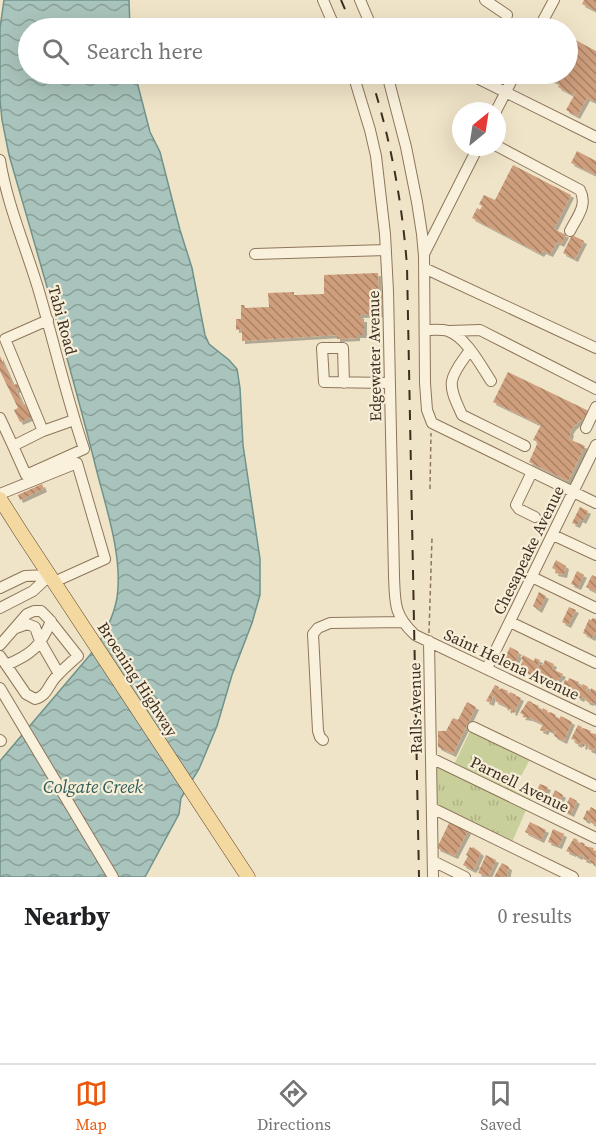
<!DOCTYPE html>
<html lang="en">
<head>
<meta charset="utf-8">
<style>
  body { margin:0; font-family:"Source Serif 4",serif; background:#f6f6f6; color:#202124 }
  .compass { position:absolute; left:452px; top:102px; width:54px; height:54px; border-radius:50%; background:#fff; box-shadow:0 6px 24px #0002; rotate:30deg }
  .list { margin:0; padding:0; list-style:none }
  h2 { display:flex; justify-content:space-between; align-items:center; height:78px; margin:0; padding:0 24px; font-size:26px }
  h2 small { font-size:20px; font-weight:400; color:#757577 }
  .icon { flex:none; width:33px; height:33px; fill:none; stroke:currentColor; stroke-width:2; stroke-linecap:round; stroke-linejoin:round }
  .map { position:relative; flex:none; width:596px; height:877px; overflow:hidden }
  .search { position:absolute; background:#fff; box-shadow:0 6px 24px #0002; left:18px; right:18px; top:18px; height:66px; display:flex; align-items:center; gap:15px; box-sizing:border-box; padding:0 21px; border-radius:33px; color:#757577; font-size:22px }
  .sheet { height:186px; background:#fff }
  nav { display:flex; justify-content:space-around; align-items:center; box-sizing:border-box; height:84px; border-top:2px solid #e0e0e0; background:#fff; font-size:16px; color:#757577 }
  nav a { display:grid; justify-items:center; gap:3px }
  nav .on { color:#ea580c }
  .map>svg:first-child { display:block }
</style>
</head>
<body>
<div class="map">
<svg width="596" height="877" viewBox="0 0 596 877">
  <defs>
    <pattern id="park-tufts" width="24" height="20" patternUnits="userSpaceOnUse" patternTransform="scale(1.5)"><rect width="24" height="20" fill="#c9cf9b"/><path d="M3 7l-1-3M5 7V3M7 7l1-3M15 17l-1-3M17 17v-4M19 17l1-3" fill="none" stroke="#aeb285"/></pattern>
    <pattern id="water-waves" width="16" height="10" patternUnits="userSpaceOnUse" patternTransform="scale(1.5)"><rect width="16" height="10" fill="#a9c4bc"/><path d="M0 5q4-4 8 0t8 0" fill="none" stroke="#8ba098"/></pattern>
    <pattern id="building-back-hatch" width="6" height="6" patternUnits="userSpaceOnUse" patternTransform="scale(1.5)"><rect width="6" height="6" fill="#cf9f7d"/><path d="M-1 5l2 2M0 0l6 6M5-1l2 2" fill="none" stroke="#a98266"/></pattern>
    <filter id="shadow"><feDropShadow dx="3" dy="3" stdDeviation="0" flood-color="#0004"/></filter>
  </defs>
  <rect width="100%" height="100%" fill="#f0e4c8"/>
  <path fill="url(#park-tufts)" d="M472,727L531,757L514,790L531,799L512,842L436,809L435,766L450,773Z"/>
  <path fill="url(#water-waves)" stroke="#6f938a" stroke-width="1.5" d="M4,0H129L130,28H28V74H135L150,132L160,152L180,230L192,268L205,335L209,344L229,360L237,369L240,388L243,445L260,559V595L252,623L232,675L217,726L199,769L181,798L179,814L145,877H0V761L90,655C103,638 113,619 117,598C123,556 106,508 96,468C70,363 39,259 9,155L2,120L0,100V28Z"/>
  <path fill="url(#building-back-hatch)" filter="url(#shadow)" d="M584,0H596V11L582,4Z
    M568,36L596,51V102L587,98L577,116L566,110L576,92H575L573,95L558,87L560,84L539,74H568Z
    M577,151L596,161V175L571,163Z
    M513,165L571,195L554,229L566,235L561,244L557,242L550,254L543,251L541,254L472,218L477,208L480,210L482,206L479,204L484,195L495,200Z
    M572,235L584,241L575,259L563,253Z
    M378,273L380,314L360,315V319H364V335H357V338L337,339V335L242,341V329L236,330V319H241V305H244L245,308L269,307L268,293L294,292V295L324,294V275Z
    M0,356L13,385L17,384L19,389L16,390L23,405L25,404L32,417L20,422L14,410L18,408L0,371Z
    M508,372L591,412L573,427L570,432L571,433L569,439L585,446L568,481L529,462L538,442L533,440L541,425L493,402Z
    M42,484L44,489L20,500L18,495Z
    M580,507L588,511L583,521L580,519L577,525L572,523Z
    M556,560L566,566L564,575L555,573L556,570L552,568Z
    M577,571L584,575L578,587L571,584Z
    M592,575L596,577V592L586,587Z
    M539,592L546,596L539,610L533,606Z
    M569,607L576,610L568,625L562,622Z
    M593,618L596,619V631L592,638L583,633L589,619L591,620Z
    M510,647L519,652L517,654L519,655L514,665L512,663L511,666L506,663L507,661L504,660Z
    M523,655L534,661L535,658L540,660L537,666L539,667L540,664L543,665L545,660L554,664L552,669L563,674L561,678L560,677L557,683L554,686L550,684L551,682H545L533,676L534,674L531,673L530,675L526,672L527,671L524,669L523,671L519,669L523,660L521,659Z
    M569,678L579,682L578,685L581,687L583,684L588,687L586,690L590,692L591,688L596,691V704L591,702L590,703L586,701L587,699L582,697L581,699L577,697L578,695L575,694L574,693L573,695L566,692V690L565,692L561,690L565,680L568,681Z
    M495,685L499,687L498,689L500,690L501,688L508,691L507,693L509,695L510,692L516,695L515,697L517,696L521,698L514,713L512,712L513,710L510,708L509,711L507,709L508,707L495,701L496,698L493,696L491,703L486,701Z
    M528,701L532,702L531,705L532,703L539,706L538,708L542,710L543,708L548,711L547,712L549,713L550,712L556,715L555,717L559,719L561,716L572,722L564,741L554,736L556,732L555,731L554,733L547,729L545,732L540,730L543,724L530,718L522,717L524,715L520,713Z
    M467,702L476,707L453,754L438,747V731H446L453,718L458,720Z
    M578,725L582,727L581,729L583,728L591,731L590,733L596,734V746L593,751L588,749L590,746L585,744L584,747L582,746L583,743L580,742L579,745L575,743L576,740L571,739Z
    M540,784L548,787L542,800L534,796Z
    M555,790L563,795L557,807L549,803Z
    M570,797L577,801L571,814L563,810Z
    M591,807L596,810V822L595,825L590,822L591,821L588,819L587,821L583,819L587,810L589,811Z
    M450,821L468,831L455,856L437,848Z
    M530,822L546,830L541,840L525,832Z
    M553,829L564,834L559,846L548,842Z
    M574,838L578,840L577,842L580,844L581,842L585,844L584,846L594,848L593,850L596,851L595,865L590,862L591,859L590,858L588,861L583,859L584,855H583L581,854L579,857L574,854L575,851L573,854L566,851Z
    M470,847L472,848L473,847L481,853L476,864L477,865L473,870L463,865L468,856L466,855Z
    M486,855L496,860L488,877L478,873Z
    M502,863L509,867L507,877H494Z"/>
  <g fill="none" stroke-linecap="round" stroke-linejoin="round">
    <g stroke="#8d765c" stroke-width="12">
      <path id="minor" d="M323,0L335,28
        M360,0L372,28
        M485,0L507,15L503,28
        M539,28L554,0
        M353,74L370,130L376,156L385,234L388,291L394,576C395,604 394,615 415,635L596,721
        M387,74L406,147L417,202L422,234L424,256L425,383L427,410L432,423L596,503
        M469,74L596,137
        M496,111L515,74
        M497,146L580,190C588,205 577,217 570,231
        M0,160C7,204 25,245 38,288C54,342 66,396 84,449L26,475L13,446
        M255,254L386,250
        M424,254L478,147
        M424,268L596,348
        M48,320L5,339L43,431L74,420
        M425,330C432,330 441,329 448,331C466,337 481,366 491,381
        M449,331L480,330L596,389
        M470,350C464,359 454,370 452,381C450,392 458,405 462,415L525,446
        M344,383L343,348H322L324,382L389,383
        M0,418L13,446L43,431
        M586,428L596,407
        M532,472L516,505L519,509L535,517
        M0,494L77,463L105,559L54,582
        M553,535L596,555
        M532,577L596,608
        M0,588L25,576L50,575
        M0,608L33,591L50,575
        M510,622L596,663
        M16,628L27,624L35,627L40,641L59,674
        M429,641L433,877
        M0,645L27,614L34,611H41L48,618L78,656C70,663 62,670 55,678C48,686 47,696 35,699L26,694L0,656
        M6,665C31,655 41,646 51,621
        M487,668L596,445
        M0,688L113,877
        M473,727L596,786
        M0,740L1,741
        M323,740L320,737L318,731L313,634L318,628L330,623L403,622
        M431,758L596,838
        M432,808L573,877
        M433,861L465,877"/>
    </g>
    <g stroke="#5b4430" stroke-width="15">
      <path id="major" d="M0,499L21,532L248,877"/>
    </g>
    <path stroke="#8d765c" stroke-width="1.5" stroke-dasharray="4.5 3" stroke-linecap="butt" d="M430,489L431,433
      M429,633L432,538"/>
    <use href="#minor" stroke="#faf1dc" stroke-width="10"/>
    <use href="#major" stroke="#f3d9a0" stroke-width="14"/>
    <path stroke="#3d2e20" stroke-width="2" stroke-dasharray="10 10" stroke-linecap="butt" d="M341,0L353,28
      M370,74C390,137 402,200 407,266L419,877"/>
  </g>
  <g text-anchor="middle" stroke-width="4.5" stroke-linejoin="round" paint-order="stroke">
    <g font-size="16" fill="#3d2e20" stroke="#f7eed8">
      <text transform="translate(63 320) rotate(75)" y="6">Tabi Road</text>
      <text transform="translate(374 356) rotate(-91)" y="6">Edgewater Avenue</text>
      <text transform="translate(528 550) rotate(-64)" y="6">Chesapeake Avenue</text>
      <text transform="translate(512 664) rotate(25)" y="6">Saint Helena Avenue</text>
      <text transform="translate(138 679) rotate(57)" y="6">Broening Highway</text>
      <text transform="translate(415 708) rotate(-91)" y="6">Ralls Avenue</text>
      <text transform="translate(520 784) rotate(26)" y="6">Parnell Avenue</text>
    </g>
    <g font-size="18" font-style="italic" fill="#2f5d5a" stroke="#f7eed8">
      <text x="93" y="793">Colgate Creek</text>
    </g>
  </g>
</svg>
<svg class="compass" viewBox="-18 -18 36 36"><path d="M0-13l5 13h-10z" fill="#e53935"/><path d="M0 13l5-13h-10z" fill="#757577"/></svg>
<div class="search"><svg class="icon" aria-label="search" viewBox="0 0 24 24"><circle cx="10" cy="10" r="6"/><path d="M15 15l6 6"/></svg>Search here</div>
</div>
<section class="sheet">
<h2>Nearby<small>0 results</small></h2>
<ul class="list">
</ul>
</section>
<nav>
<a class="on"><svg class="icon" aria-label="map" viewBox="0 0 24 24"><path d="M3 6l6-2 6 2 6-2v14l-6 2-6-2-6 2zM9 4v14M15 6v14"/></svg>Map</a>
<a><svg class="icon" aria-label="directions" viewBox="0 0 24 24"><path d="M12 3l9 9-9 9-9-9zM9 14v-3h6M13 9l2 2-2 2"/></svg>Directions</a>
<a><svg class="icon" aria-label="saved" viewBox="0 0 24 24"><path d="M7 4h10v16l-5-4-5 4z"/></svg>Saved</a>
</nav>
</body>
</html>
